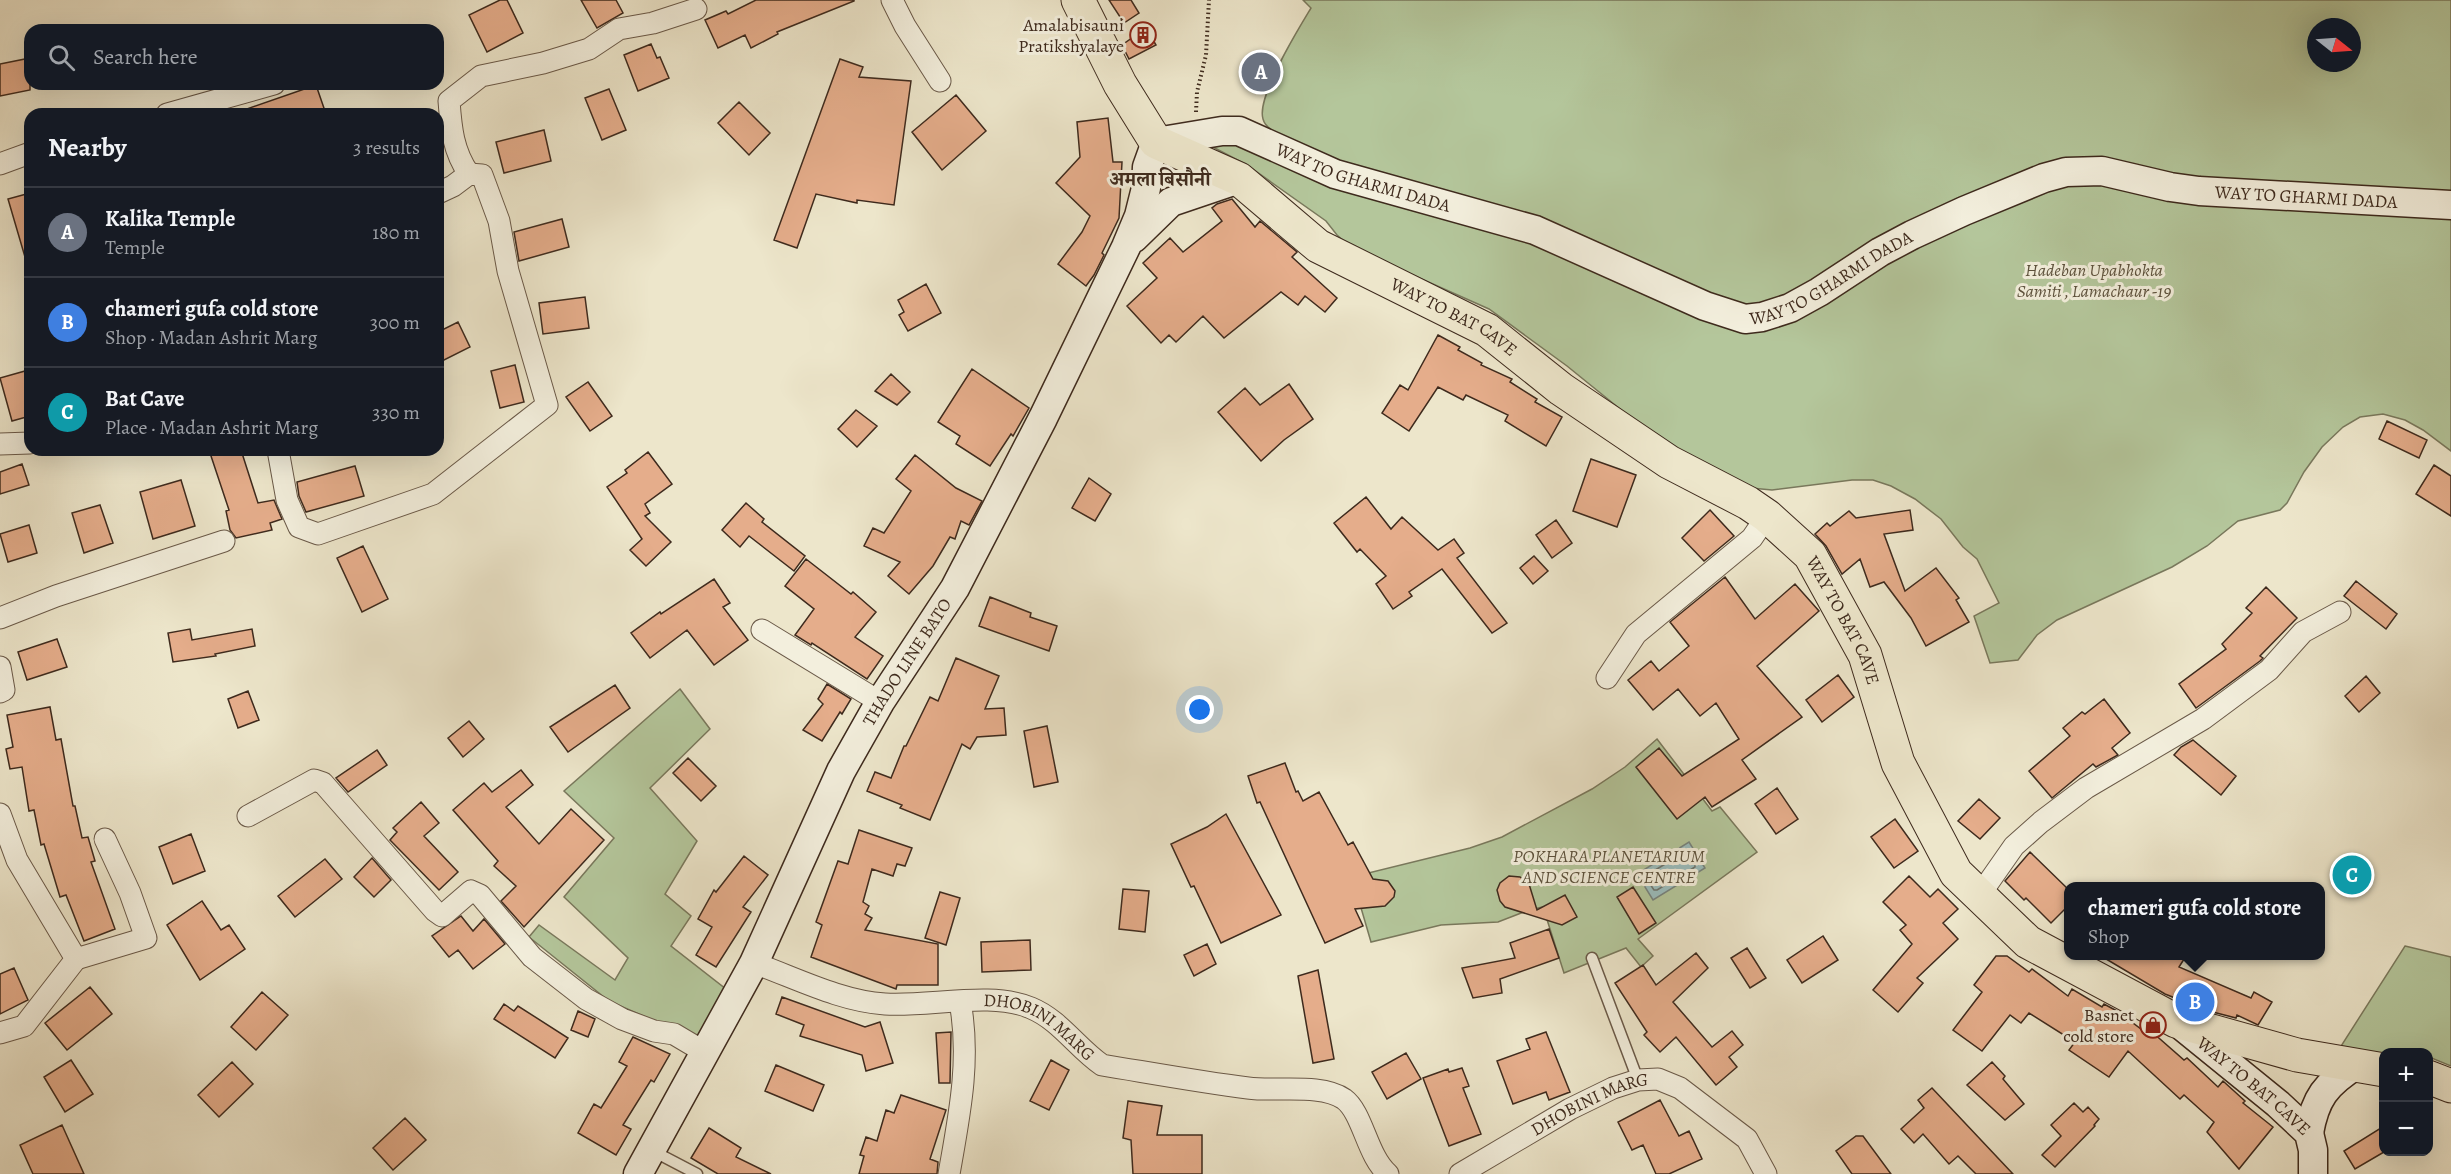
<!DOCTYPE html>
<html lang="en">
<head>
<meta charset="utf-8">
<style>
  body { margin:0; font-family:Alegreya,"Noto Serif Devanagari",serif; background:#242831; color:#f1f3f6 }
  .controls { position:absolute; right:18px; bottom:18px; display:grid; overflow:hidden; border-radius:12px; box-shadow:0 6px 24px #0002 }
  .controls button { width:54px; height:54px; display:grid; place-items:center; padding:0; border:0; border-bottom:2px solid #363941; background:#171b24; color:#f1f3f6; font:30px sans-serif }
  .compass { position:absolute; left:2307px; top:18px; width:54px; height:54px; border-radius:50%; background:#171b24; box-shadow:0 6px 24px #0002; rotate:107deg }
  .you { position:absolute; left:1200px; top:710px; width:21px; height:21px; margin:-15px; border:4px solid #fff; border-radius:50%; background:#1a73e8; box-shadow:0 0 0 9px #1a73e833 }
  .badge { display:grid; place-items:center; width:39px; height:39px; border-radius:50%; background:#db2777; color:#fff; font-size:20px; font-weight:700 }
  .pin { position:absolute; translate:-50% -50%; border:3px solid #fff; box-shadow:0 2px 6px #0006 }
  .popup { position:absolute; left:2064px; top:882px; width:261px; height:78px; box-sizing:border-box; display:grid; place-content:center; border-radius:12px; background:#171b24; filter:drop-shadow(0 2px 4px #0005); font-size:20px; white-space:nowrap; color:#9ea1a6 }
  .popup b { font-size:22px; color:#f1f3f6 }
  .popup::after { content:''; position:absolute; left:50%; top:100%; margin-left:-12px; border:12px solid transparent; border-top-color:#171b24 }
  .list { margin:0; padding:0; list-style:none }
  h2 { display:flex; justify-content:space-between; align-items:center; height:78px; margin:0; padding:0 24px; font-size:26px }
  h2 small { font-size:20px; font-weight:400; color:#9ea1a6 }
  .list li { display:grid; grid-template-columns:39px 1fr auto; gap:18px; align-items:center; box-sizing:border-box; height:90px; padding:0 24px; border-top:2px solid #363941 }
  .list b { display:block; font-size:22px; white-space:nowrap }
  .list p { margin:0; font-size:20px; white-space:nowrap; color:#9ea1a6 }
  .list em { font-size:20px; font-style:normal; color:#9ea1a6 }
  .icon { flex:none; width:33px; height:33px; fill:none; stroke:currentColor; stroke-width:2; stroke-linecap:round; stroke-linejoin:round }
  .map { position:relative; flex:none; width:2451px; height:1174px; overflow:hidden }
  .search { position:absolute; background:#171b24; box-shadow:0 6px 24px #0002; left:24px; top:24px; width:420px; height:66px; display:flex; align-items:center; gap:15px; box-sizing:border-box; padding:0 21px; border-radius:18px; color:#9ea1a6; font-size:22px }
  .panel { position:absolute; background:#171b24; box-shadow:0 6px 24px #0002; left:24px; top:108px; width:420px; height:348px; border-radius:18px }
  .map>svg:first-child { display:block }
</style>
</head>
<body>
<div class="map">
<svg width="2451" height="1174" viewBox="0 0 2451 1174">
  <rect width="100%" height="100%" fill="#ede6cb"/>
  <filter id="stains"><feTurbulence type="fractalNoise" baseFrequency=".00333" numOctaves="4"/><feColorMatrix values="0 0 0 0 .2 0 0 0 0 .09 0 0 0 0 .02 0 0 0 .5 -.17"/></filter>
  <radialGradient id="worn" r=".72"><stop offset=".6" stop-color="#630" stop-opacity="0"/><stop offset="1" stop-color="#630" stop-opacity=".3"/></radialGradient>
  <path fill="#b4c69b" stroke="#79785c" stroke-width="1.5" fill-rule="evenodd" d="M1303,0H2451V451L2423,430L2405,420L2383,414L2360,417L2343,427L2322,447L2304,472L2287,503L2280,510L2238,521L2207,546L2172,567L2057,620L2037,635L2018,660L1990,663L1974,616L1999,603L1977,559L1963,547L1941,519L1915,499L1891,486L1873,480H1852L1772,490L1751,488L1656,438L1567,366L1489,309L1352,248L1337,235L1326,221L1247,165L1209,145L1293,140C1283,135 1266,131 1263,119C1256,97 1299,28 1311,8ZM2316,27H2352V63H2316Z
    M680,689L710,729L650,788L697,841L665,894L691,916L671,946L731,993L703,1042L609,1001L529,937L539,925L615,980L628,958L564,897L614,838L564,791Z
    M1657,739L1712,811L1720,807L1757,852L1638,939L1653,956L1641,967L1626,948L1564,973L1543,907L1529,910L1498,922L1441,925L1371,942L1352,877L1470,848L1502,837L1592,789L1625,767Z
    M2405,946L2451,957V1066L2429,1057L2428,1052H2384L2383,1056L2336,1054Z"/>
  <path fill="#9bbebf" stroke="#76837e" stroke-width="1.5" d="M1689,842L1705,868L1653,900L1637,874Z"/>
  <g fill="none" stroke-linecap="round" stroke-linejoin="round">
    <path stroke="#6c746e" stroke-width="1.5" d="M1685,852C1690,853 1696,863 1695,867L1657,890H1654L1646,878L1647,875Z"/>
  </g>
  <path fill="#e5ad8b" stroke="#3e2a1d" stroke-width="1.5" d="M500,0H507L523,33L487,52L469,15Z
    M581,0H616L623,13L597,28Z
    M756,0H854V1L777,32L778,34L751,48L745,35L718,48L705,20L726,11L728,14Z
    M1109,0H1131L1139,13L1124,23Z
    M1146,28L1156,45L1129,59L1122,45Z
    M651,44L657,58L660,57L669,78L638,91L624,55Z
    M30,58V90L0,96V64Z
    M840,59L863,67L859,77L911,81L894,205L857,200V203L816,194L797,248L774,240Z
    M316,85L326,114H241V111Z
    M609,89L626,130L602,140L585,98Z
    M956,95L986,131L942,170L912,132Z
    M739,102L770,133L749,155L718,123Z
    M1108,118L1113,162H1122L1119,218L1102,253L1104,255L1094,275L1086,286L1058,264L1082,232L1090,216L1056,183L1080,157L1077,122Z
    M544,130L551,161L504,173L496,142Z
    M30,193V256L25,257L8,199Z
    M1232,199L1255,227L1260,221L1297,252L1292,257L1337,298L1325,312L1305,296L1298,305L1281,292L1224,338L1203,316L1176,342L1169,335L1161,343L1127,306L1157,278L1143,263L1170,238L1183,252L1222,221L1212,208L1217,204Z
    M562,219L569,247L519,261L514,232Z
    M926,284L941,313L908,331L899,315L904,312L898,300Z
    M585,297L589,328L543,334L539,303Z
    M458,322L470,347L438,363V332Z
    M1438,335L1460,347L1458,350L1482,363L1481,365L1512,379L1510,382L1537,399L1535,402L1562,417L1546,446L1505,421L1508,415L1466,395L1463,400L1438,387L1409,431L1382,413L1400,385L1408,390Z
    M515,365L524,402L500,408L491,371Z
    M972,369L1029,408L1013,436L1011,434L990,466L956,444L960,436L938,422Z
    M25,371L30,390V416L12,421L0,378Z
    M891,374L910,392L897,405L875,391Z
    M588,382L612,416L590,431L566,397Z
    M1289,384L1313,419L1284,440L1261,461L1218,412L1245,388L1260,405Z
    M856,410L877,426L857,447L838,429Z
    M2387,421L2427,440L2419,458L2379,439Z
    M209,450H241L258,503L274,500L282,519L270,523L272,530L236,538L230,530L226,511L229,510Z
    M648,452L672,484L645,504L650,513L645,516L671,542L646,566L630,550L642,539L607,487L627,473L625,470Z
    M915,455L956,488L982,501L969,525L961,521L955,539L950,537L933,566L909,594L888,576L900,562L864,546L873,528L884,533L911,491L896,479Z
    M1591,459L1636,475L1617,527L1573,511Z
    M22,464L29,485L0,494V472Z
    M2434,465L2451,476V516L2416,494Z
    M355,466L364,496L306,512L299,496L297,482Z
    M1089,478L1111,494L1095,521L1072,508Z
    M181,480L195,526L153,539L140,492Z
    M1366,497L1391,529L1402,517L1438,550L1454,539L1464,553L1457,558L1507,623L1492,633L1442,569L1409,592L1412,596L1393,609L1376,584L1386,576L1360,549L1357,552L1334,523Z
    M746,503L764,519L762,522L805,556L794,571L749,536L740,547L722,530Z
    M100,505L113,543L84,553L72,513Z
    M1710,510L1734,536L1704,561L1682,538Z
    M1910,510L1913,530L1884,534L1905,591L1936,568L1959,598L1956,600L1969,622L1926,646L1911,618L1884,582L1870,587L1860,559L1842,574L1826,546L1815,534L1827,523L1830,526L1849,511L1856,518Z
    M1556,520L1572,543L1552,558L1536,535Z
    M29,525L37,553L8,562L0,534Z
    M363,546L388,599L362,612L337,558Z
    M1534,556L1548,571L1533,584L1520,568Z
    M806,559L851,594L853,592L876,612L855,637L883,656L867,679L812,643L811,645L795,635L814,609L785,586Z
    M1725,577L1755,619L1795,584L1819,611L1757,666L1802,717L1742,760L1756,779L1712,807L1705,797L1677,819L1636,767L1659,748L1682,776L1739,739L1716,703L1700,716L1678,689L1653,710L1628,680L1651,661L1659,671L1689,646L1670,622Z
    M714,579L730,603L723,607L748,640L714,665L687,630L650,658L631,633L660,612L661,614Z
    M2356,581L2397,614L2386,629L2344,596Z
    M2266,587L2297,618L2260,656L2263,658L2260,661L2196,708L2179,684L2226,649L2222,644L2252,613L2246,608Z
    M990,597L1031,613L1030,617L1057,626L1049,651L979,626Z
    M190,629L192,640L252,629L255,646L215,654L216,656L173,662L168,633Z
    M57,639L67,667L27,680L18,652Z
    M956,658L999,676L985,709L1004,708L1006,735L977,737L970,749L962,744L930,820L900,808L902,805L867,791L875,772L891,778L904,746H906L930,697L938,701Z
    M1838,675L1854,697L1822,722L1806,700Z
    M2366,676L2380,693L2359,712L2345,696Z
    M827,684L851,699L842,714L840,712L822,741L803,730L823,704L818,699Z
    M615,685L630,708L568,752L550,727Z
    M248,691L259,720L238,728L228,699Z
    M2104,699L2130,733L2112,748L2118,755L2096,767L2093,764L2052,798L2029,771L2070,736L2063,728L2082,712L2085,714Z
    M50,707L56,740L61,739L73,806H75L82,838L88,837L95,861L91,862L115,929L84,941L66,895L60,897L44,844L41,845L34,810L29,811L22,767L10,769L6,749L13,747L7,715Z
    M469,721L484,739L463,757L448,738Z
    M1047,726L1058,782L1034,787L1024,731Z
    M2193,740L2236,776L2221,795L2174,755L2181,747Z
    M377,750L387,765L348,792L336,778Z
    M688,758L716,786L701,801L673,773Z
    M1285,763L1296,792L1298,791L1303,801L1319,792L1348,845L1353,842L1373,879L1388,881L1395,891L1394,897L1385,906L1355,909L1363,926L1325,943L1260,802L1257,803L1248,776Z
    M521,770L533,785L506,807L539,844L571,809L604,840L524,927L501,901L516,886L494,866L498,861L453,810L484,783L492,792Z
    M1777,788L1798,819L1776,834L1755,804Z
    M1979,799L2000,818L1980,839L1958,821Z
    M421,802L439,823L424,836L458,872L439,890L390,840L397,832L393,828Z
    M1226,814L1281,915L1221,943L1194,886L1191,887L1171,844L1207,827Z
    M1895,819L1918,851L1894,868L1871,837Z
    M859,830L912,848L905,866L897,864L893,876L872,869L863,902L869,906L865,914L872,918L865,930L938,944V985H897L896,989L811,957L822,925L816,922L838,861L848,864Z
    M191,834L205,871L173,884L159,847Z
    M2030,852L2069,890V905L2051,923L2026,898L2024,900L2005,881Z
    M744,856L768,875L743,907L751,912L716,967L696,955L712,927L698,919L714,890L716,892Z
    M372,858L391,880L374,897L354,877Z
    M325,859L342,879L295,917L278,896Z
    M1509,876L1520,877L1529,884L1537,910L1565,895L1577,917L1562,925L1505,907L1500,901L1497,890L1500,883Z
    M1909,876L1930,897L1938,889L1958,909L1943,923L1958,939L1917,978L1923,983L1898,1012L1873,990L1912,944L1900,930L1906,925L1883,902Z
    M1633,887L1656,923L1639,934L1617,897Z
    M1123,889L1149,891L1145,932L1119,929Z
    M940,892L960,898L946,945L925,938Z
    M202,901L221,930L229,925L245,949L200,980L167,925Z
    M461,916L473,931L484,919L505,944L473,969L458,950L449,957L432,936Z
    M1549,929L1559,958L1500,979L1502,993L1473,998L1462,968L1515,958L1510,943Z
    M1823,936L1838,960L1802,983L1787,960Z
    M1030,940L1031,970L982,972L981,942Z
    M1207,944L1216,964L1194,976L1184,955Z
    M1747,948L1766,978L1750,988L1731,958Z
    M1696,953L1708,968L1673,1002L1712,1047L1732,1031L1743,1045L1729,1057L1737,1067L1716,1085L1676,1037L1660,1052L1644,1035L1647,1032L1615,983L1643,965L1656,985Z
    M1996,956H2007L2029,972L2032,969L2068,996L2072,989L2102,1007L2104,1004L2117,1011L2149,1035L2152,1032L2184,1060L2187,1058L2218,1087L2223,1081L2245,1101L2243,1103L2273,1127L2239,1169L2207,1132L2214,1122L2184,1095L2180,1099L2128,1051L2109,1077L2069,1050L2075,1042L2029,1013L2021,1023L2010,1015L1982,1051L1953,1030L1982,992L1974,985Z
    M2101,956H2186L2179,967L2251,998L2254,992L2272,1002L2258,1025L2237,1015L2236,1018L2205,1010L2165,994Z
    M14,968L28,1000L0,1014V974Z
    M1318,970L1334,1059L1313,1063L1298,976Z
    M90,987L112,1014L67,1050L45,1023Z
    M262,992L288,1015L256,1050L231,1027Z
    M782,997L865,1027L880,1022L893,1063L866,1071L862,1055L800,1036L804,1025L776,1014Z
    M504,1004L514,1011L518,1006L568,1038L555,1058L494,1019Z
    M578,1011L595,1019L588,1037L571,1030Z
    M951,1032L950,1083H939L936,1033Z
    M1546,1032L1570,1092L1549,1100L1546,1092L1513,1104L1497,1061L1530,1049L1526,1039Z
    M633,1037L670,1054L654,1082L651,1080L623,1125L631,1129L616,1155L578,1133L594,1104L601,1108L627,1066L619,1062Z
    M1406,1053L1421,1079L1387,1099L1372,1072Z
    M71,1060L93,1094L65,1112L44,1077Z
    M1051,1060L1069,1070L1049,1110L1030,1101Z
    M232,1062L253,1084L219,1117L198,1095Z
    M1992,1062L2005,1076L2003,1079L2024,1104L2005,1120L1967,1085Z
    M776,1065L824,1085L813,1111L765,1091Z
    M1462,1068L1469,1086L1463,1088L1481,1134L1449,1146L1423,1078L1448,1069L1449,1072Z
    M1932,1088L2013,1174H1976L1958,1156L1949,1164L1923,1134L1914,1143L1901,1129L1924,1108L1918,1100Z
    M901,1095L946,1110L930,1159L938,1162L937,1174H859L864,1156L860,1155L866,1137L877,1141L886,1110L894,1113Z
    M1660,1100L1679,1136L1689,1131L1702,1159L1669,1174H1656L1643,1145L1632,1150L1618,1122Z
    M1128,1101L1162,1106L1157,1135H1202V1174H1133L1131,1140L1123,1138Z
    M2074,1103L2083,1112L2088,1107L2099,1119L2094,1125L2095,1126L2055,1167L2042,1155L2061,1136L2051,1125Z
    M405,1118L426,1140L393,1170L373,1148Z
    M62,1125L84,1174H33L20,1145Z
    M2384,1126V1152L2355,1169L2344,1151Z
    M709,1128L741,1148L736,1157L771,1174H718L691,1158Z
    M1856,1136H1863L1891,1174H1852L1836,1151Z"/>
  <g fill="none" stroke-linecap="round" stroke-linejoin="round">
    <g stroke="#6a5948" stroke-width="13">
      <path id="lane" d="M1592,958L1638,1080
        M653,1151L697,1174"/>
    </g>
    <g stroke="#6a5948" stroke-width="23">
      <g id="street">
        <path d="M892,0L905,26L940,81"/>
        <path d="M167,114L274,84"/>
        <path d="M0,164L30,153"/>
        <path d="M469,174C453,151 451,128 449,101L481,76L543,63L589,49L619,29L653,23L696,9"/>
        <path d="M0,444L30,443"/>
        <path d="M278,450L287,500L299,527L318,534L433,494L547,405L508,271L499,221L482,175L469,174L453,186L438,193"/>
        <path d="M0,618L56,596L224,541"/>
        <path d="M762,630L880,702"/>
        <path d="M0,667L4,690L0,692"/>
        <path d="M1607,678L1636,634L1752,538L1767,516"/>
        <path d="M0,814L17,860L76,959L24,1026L0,1033"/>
        <path d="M248,816L314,780L323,783L435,911L442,916L471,891L480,895L532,957L586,999L622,1019L654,1031L674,1034L706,1053"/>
        <path d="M1979,896L2014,846L2041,822L2086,788L2203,719L2269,670L2303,632L2340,612"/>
        <path d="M76,959L146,938L130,893L105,839"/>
        <path id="s1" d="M754,963C796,978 840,1001 885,1004C929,1007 992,991 1031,1008C1060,1020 1077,1048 1102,1065C1151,1073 1200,1082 1248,1088C1276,1092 1321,1083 1344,1099C1363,1113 1367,1156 1388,1174"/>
        <path d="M949,1174C959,1117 971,1060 960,1002"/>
        <path id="s2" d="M1460,1174L1570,1109L1613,1088L1638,1080L1658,1079L1680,1088L1747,1139L1766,1174"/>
      </g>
    </g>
    <g stroke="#3e2a1d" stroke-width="31">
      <g id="secondary">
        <path d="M1134,238L1171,202L1239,179"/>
        <path id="s3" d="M2177,1022L2278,1104L2309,1133L2313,1150V1174"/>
        <path d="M2309,1133C2315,1098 2326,1084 2356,1065"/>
        <path id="s4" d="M638,1174L754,963L841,771L880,702L955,588L1043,418L1126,247L1139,216L1146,188L1147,167L1156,142L1222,131H1239L1335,174L1535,230L1705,306L1745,319L1762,317L1790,308L1819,292L1880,252L1912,235L1964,211L2044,178L2066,172L2102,171L2170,187L2199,191L2451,205"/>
      </g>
    </g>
    <g stroke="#3e2a1d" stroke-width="35">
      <g id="primary">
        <path id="s5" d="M1078,0L1120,84L1156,142L1239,179L1318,246L1487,330L1561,389L1669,462L1748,503L1767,516L1810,555L1865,655L1898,763L1956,873L2028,942L2176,1021L2297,1055L2384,1070"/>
        <path d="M2428,1077L2451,1086"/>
      </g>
    </g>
    <path stroke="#3e2a1d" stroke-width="4" stroke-dasharray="1.5 3" stroke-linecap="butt" d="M1196,112L1197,92L1206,55L1209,0"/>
    <use href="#lane" stroke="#f3efdd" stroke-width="10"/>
    <use href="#street" stroke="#f3efdd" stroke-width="21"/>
    <use href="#secondary" stroke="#f3efdd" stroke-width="28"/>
    <use href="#primary" stroke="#ede6cb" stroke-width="33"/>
  </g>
  <defs>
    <g id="building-ring" transform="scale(1.35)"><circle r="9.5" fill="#f3efdd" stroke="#8f2418" stroke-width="1.5"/><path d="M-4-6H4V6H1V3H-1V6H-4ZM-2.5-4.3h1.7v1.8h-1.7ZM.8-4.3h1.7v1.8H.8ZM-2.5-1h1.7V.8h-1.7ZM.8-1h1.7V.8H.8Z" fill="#8f2418"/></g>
    <g id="shop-ring" transform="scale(1.35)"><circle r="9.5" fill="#f3efdd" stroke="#8f2418" stroke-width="1.5"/><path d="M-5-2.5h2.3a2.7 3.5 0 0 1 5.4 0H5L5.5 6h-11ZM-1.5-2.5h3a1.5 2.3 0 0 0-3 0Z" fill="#8f2418"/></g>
  </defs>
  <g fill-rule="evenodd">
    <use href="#building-ring" x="1143" y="35"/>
    <use href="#shop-ring" x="2153" y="1025"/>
  </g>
  <g text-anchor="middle" stroke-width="6" stroke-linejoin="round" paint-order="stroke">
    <g font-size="18" fill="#3e2a1d" stroke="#f3efdd" text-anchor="end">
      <text x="1124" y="31">Amalabisauni<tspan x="1124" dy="21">Pratikshyalaye</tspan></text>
      <text x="2134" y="1021">Basnet<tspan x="2134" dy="21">cold store</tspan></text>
    </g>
    <g font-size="18" fill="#3e2a1d" stroke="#f3efdd">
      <text dy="6" stroke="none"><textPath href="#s4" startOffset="1376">WAY TO GHARMI DADA</textPath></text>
      <text dy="6" stroke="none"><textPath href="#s4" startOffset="2382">WAY TO GHARMI DADA</textPath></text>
      <text dy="6" stroke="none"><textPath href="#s4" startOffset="1880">WAY TO GHARMI DADA</textPath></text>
      <text dy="6" stroke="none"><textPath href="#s5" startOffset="510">WAY TO BAT CAVE</textPath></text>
      <text dy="6" stroke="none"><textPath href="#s5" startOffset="1014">WAY TO BAT CAVE</textPath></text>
      <text dy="6" stroke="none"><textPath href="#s4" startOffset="579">THADO LINE BATO</textPath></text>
      <text dy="6" stroke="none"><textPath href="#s1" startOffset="300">DHOBINI MARG</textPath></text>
      <text dy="6" stroke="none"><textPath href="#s3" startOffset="100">WAY TO BAT CAVE</textPath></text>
      <text dy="6" stroke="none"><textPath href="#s2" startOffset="148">DHOBINI MARG</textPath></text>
    </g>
    <g font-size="18" font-style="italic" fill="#5c513c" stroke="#f3efdd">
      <text x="2094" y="276">Hadeban Upabhokta<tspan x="2094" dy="21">Samiti , Lamachaur -19</tspan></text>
      <text x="1609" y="862">POKHARA PLANETARIUM<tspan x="1609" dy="21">AND SCIENCE CENTRE</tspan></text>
    </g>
    <g font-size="20" font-weight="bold" fill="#3e2a1d" stroke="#f3efdd">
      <text x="1160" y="186">अमला बिसौनी</text>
    </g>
  </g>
  <rect width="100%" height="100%" filter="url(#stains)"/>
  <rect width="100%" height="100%" fill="url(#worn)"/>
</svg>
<div class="controls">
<button>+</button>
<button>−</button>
</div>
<svg class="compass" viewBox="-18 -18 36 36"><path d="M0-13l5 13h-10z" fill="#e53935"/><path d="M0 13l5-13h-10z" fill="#9ea1a6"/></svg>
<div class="you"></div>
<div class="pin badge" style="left:1261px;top:72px;background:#6b7280">A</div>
<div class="pin badge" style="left:2195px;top:1002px;background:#3f7fe0">B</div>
<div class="popup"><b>chameri gufa cold store</b>Shop</div>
<div class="pin badge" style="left:2352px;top:875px;background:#0f9aa8">C</div>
<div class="search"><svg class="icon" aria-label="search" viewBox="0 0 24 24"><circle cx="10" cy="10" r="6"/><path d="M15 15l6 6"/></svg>Search here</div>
<section class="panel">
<h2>Nearby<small>3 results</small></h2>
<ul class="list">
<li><span class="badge" style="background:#6b7280">A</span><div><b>Kalika Temple</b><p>Temple</p></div><em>180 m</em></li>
<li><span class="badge" style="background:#3f7fe0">B</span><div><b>chameri gufa cold store</b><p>Shop · Madan Ashrit Marg</p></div><em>300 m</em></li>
<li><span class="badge" style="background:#0f9aa8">C</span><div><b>Bat Cave</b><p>Place · Madan Ashrit Marg</p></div><em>330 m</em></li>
</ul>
</section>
</div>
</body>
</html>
